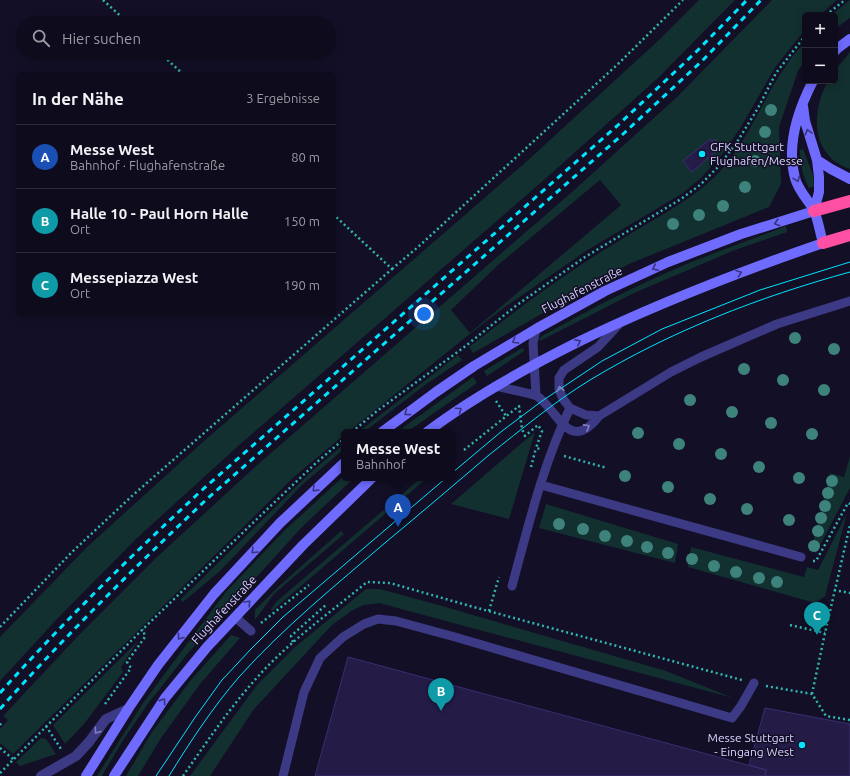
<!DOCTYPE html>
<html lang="de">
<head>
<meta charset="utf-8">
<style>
  body { margin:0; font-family:Ubuntu,sans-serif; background:#1c1929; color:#f1f3f6 }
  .controls { position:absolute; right:12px; top:12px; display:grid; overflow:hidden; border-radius:6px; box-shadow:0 2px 10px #0003 }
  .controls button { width:36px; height:36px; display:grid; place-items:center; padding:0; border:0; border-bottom:1px solid #2e2b3b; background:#0e0b1c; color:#f1f3f6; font:20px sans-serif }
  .you { position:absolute; left:424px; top:314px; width:14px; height:14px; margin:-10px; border:3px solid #fff; border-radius:50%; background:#1a73e8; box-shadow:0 0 0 6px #1a73e833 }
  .badge { display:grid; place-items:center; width:26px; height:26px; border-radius:50%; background:#00e5ff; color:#fff; font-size:13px; font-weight:700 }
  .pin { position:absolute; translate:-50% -33px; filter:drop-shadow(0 1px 2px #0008) }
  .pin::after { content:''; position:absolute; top:21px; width:14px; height:12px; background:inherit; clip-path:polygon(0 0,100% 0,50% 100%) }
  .popup { position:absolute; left:341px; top:429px; width:114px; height:52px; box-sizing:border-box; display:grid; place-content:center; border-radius:6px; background:#0e0b1c; filter:drop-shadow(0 1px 3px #0005); font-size:13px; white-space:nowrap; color:#9b9ba3 }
  .popup b { font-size:15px; color:#f1f3f6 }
  .popup::after { content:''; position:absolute; left:50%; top:100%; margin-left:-8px; border:8px solid transparent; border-top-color:#0e0b1c }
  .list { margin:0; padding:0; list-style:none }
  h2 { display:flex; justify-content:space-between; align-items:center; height:52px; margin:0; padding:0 16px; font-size:17px }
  h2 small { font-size:13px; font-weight:400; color:#9b9ba3 }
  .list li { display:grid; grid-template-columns:26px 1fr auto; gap:12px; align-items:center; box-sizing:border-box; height:64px; padding:0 16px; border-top:1px solid #2e2b3b }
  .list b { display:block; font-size:15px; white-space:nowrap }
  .list p { margin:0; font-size:13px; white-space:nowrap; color:#9b9ba3 }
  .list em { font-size:13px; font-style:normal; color:#9b9ba3 }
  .icon { flex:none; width:22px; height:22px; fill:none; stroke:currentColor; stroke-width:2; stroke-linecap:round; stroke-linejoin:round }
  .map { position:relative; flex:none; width:850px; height:776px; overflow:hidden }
  .search { position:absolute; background:#0e0b1c; box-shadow:0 2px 10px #0003; left:16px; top:16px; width:320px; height:44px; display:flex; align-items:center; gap:10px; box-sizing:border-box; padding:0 14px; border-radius:22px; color:#9b9ba3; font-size:15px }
  .panel { position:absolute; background:#0e0b1c; box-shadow:0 2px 10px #0003; left:16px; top:72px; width:320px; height:244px; border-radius:6px }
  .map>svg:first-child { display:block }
</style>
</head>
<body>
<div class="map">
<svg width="850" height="776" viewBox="0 0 850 776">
  <rect width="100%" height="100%" fill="#130f26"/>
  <path fill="#12302f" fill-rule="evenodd" d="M699,0H735L658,78L553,172L237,447L136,539L55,621L0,681V637L87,547L204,441L526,162L660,39Z
    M772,0H837L820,15H805V30L776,66L741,127L724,152L702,177L683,193L586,251L505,307L471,333L348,432H344V435L295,476L13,754L0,743V729L8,720L3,716L78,636L157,557L256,466L572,192L677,97ZM600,180L621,205L470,333L451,310L498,265Z
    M850,0V18L835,29V15H831Z
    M805,42V60L798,71L779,127L781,184L769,207L629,264L473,353L469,347C510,315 552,283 596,255C609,247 622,239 635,231C660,216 686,202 708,183C752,145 765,83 805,42Z
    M850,52V169C846,168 843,166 839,164C810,146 813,108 828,81H835V70Z
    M803,149L813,175L814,186L809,188C802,175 800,164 800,150Z
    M786,226L787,232L735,250L634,293L540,341L539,339L542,336C590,309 639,284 689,263C721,250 753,239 786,226Z
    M522,348L524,349V351L487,376L484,371Z
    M458,355L462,360L425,385L364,432H358Z
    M473,377L477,383L407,432H397Z
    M535,432L509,519L451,504L523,442Z
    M344,444V449L302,485L220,571L183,602L180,600L312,471Z
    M850,456V488L816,553L811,550L830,473L844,477Z
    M344,476V478H354L301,528L188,653L147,705L122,742L102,776H97L143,703L225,593L286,529Z
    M421,478H427L272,611L271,609L276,602Z
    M546,504L678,544L675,563L539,528Z
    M847,513L825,596L815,603L688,567L691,547L804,577L807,567L818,570Z
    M341,531L344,534L274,594L255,620V610L280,585Z
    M366,589H380L442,606L666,671L733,698L379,603L364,605L351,611L332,625L254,709L210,776H190L257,685L295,647Z
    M231,635L240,638L200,684L161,738L138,776H126L152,732L191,680Z
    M138,641L121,667L123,672L84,724L65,744L53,725Z
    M41,738L46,739L56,754L20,766L16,762Z"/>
  <path fill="#241b47" stroke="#3b2d73" d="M710,139L712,142L715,139L721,147L692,172L683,161Z
    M348,657L766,770L765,776H315Z
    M765,708L850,724V776H765L766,770L749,765Z"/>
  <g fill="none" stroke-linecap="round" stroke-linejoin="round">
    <path stroke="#2fb8b0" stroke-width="2.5" stroke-dasharray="2 3" stroke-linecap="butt" d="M103,0L128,23
      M826,15L845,0
      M160,53L183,74
      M392,269L418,247L618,64L683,0
      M496,401L506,416
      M352,432L377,411L463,348L517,305L585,257L681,199L700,185L718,167L737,142L758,108L776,73L805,36
      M464,450L519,406L522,429L525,436L538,425L542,431L536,448L540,449
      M564,456L607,468
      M531,467L536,448
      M813,561H816L848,503L850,504
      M834,590L850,593
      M489,611L499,577
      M261,623L309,585
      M790,625L825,633
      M0,627L72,552L133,495L392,269L334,215
      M293,642L291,636L327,604
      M766,686L812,694L826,716L850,720
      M812,694L825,633L850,525
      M105,704L131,668L127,662L145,637L143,629
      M0,725L3,721
      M46,726L61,749
      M0,748L13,759
      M0,773L143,629L258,518L317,462L344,439
      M183,776C208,740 233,703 263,671C294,638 332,611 367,582L390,583L470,606L742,680"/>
    <path stroke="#3d3a85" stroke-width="9" d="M536,329L533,343L536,395
      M495,386C503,388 531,393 537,396C558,410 569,455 599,416L671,372L701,357L777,324L850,301
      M599,416L586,415L570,408L563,399L559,389V378L564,370L598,347L621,322
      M541,485L801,557
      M512,586C528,527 543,464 570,408
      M235,617L251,631
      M283,776L304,692L320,658L343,637L364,624L378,619L396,621L455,637L732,718L741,706L754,683"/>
    <path stroke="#3d3a85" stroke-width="10" d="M41,776L76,756L89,742L106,719L128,709"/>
    <path stroke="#6f6bff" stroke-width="10" d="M835,51L838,48L850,39
      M803,106L805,121L817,160L819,177V192L814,211
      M817,160L831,169L850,179
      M382,432L436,392L474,366L536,329L605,291L668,262L741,234L814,211
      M427,432C473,397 524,369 576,343C656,304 739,272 823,243C820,232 818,220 814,210C808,200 798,190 795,178C786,145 798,110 813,81
      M86,776L128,709L158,665L214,594L280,523L344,463
      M114,776L165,698L207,647L303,545L372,478"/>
    <path stroke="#ff4fa3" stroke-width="12" d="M814,211L850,201
      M823,243L850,235"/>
    <path stroke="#00e5ff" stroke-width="1" d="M452,473L502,431L542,401L602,361L662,329L760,290L850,262
      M156,776L196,716L222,680L251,649L283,617L446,478
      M169,776C190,742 213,707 239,677C284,627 336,585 386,542C421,513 455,484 489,455C522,429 554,402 590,380C671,331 759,297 850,272"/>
    <path stroke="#00e5ff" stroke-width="3" stroke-dasharray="6 5" stroke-linecap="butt" d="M0,693C63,622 131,556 201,491L617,126L695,53L747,0
      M0,709C66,635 136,566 208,498L622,135L702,61L761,0"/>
  </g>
  <g fill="#3d827b">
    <circle cx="771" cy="110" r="6"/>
    <circle cx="765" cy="132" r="6"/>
    <circle cx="755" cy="161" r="6"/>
    <circle cx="745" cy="187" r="6"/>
    <circle cx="723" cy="206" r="6"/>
    <circle cx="699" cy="215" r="6"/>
    <circle cx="673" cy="224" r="6"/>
    <circle cx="795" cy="338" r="6"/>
    <circle cx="834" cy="349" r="6"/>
    <circle cx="744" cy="369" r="6"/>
    <circle cx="783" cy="380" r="6"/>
    <circle cx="824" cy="390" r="6"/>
    <circle cx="690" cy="400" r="6"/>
    <circle cx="732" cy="412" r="6"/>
    <circle cx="771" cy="423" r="6"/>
    <circle cx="638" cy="433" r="6"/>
    <circle cx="812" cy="434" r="6"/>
    <circle cx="679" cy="444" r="6"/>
    <circle cx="721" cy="454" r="6"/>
    <circle cx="759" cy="467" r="6"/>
    <circle cx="625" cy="476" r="6"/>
    <circle cx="799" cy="478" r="6"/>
    <circle cx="832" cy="481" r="6"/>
    <circle cx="668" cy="487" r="6"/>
    <circle cx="828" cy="493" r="6"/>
    <circle cx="710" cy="499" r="6"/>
    <circle cx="825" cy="506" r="6"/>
    <circle cx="747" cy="509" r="6"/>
    <circle cx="821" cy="518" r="6"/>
    <circle cx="789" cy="520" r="6"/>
    <circle cx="559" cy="524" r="6"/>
    <circle cx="583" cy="529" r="6"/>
    <circle cx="818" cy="531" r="6"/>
    <circle cx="605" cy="536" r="6"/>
    <circle cx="627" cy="541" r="6"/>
    <circle cx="814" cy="546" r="6"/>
    <circle cx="647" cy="547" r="6"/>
    <circle cx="668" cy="553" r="6"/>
    <circle cx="692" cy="559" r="6"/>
    <circle cx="714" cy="566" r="6"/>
    <circle cx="736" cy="572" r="6"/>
    <circle cx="759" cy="578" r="6"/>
    <circle cx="777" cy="582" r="6"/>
  </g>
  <defs><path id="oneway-chevron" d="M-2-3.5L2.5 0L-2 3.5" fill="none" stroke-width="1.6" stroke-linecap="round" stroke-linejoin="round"/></defs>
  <g stroke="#38347d">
    <use href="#oneway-chevron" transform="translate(808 132) rotate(-105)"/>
    <use href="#oneway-chevron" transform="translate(797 179) rotate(70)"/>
    <use href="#oneway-chevron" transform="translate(777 223) rotate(163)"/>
    <use href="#oneway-chevron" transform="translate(655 268) rotate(155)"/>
    <use href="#oneway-chevron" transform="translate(739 273) rotate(-20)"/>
    <use href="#oneway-chevron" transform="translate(515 341) rotate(149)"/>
    <use href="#oneway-chevron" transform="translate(578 342) rotate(-26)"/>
    <use href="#oneway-chevron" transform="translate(459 410) rotate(-35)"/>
    <use href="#oneway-chevron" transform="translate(407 413) rotate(143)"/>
    <use href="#oneway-chevron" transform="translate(315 489) rotate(136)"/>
    <use href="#oneway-chevron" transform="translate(254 551) rotate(133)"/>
    <use href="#oneway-chevron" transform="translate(248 603) rotate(-47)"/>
    <use href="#oneway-chevron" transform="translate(180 637) rotate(128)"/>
    <use href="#oneway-chevron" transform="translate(163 701) rotate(-55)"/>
  </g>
  <g stroke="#837fbc">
    <use href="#oneway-chevron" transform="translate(560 389) rotate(-101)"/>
    <use href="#oneway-chevron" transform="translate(587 427) rotate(-29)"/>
    <use href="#oneway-chevron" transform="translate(97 731) rotate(126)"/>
  </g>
  <g fill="#00e5ff" stroke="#130f26" stroke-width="1.5">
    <circle cx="702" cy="154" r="4"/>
    <circle cx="802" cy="745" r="4"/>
  </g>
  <g text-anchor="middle" stroke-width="3" stroke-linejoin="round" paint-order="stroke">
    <g font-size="12" fill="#d9d4ff" stroke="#130f26" text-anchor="start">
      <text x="710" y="151">GFK Stuttgart<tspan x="710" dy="14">Flughafen/Messe</tspan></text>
      <text x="794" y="742" text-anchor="end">Messe Stuttgart<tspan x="794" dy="14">- Eingang West</tspan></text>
    </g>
    <g font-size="12" fill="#d9d4ff" stroke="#130f26">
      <text transform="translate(582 290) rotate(-27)" y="4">Flughafenstraße</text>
      <text transform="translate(224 610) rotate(-47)" y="4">Flughafenstraße</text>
    </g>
  </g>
</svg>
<div class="controls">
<button>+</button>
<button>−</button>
</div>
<div class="you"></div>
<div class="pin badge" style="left:398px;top:527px;background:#1a4fb4">A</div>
<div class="popup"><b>Messe West</b>Bahnhof</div>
<div class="pin badge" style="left:441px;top:711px;background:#0f9aa8">B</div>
<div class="pin badge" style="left:817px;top:635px;background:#0f9aa8">C</div>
<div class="search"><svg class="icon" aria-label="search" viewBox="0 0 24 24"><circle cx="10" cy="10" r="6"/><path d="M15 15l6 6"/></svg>Hier suchen</div>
<section class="panel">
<h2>In der Nähe<small>3 Ergebnisse</small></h2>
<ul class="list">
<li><span class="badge" style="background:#1a4fb4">A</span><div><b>Messe West</b><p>Bahnhof · Flughafenstraße</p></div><em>80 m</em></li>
<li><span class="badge" style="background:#0f9aa8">B</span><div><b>Halle 10 - Paul Horn Halle</b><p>Ort</p></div><em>150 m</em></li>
<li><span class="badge" style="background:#0f9aa8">C</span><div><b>Messepiazza West</b><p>Ort</p></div><em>190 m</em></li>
</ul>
</section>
</div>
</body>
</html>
